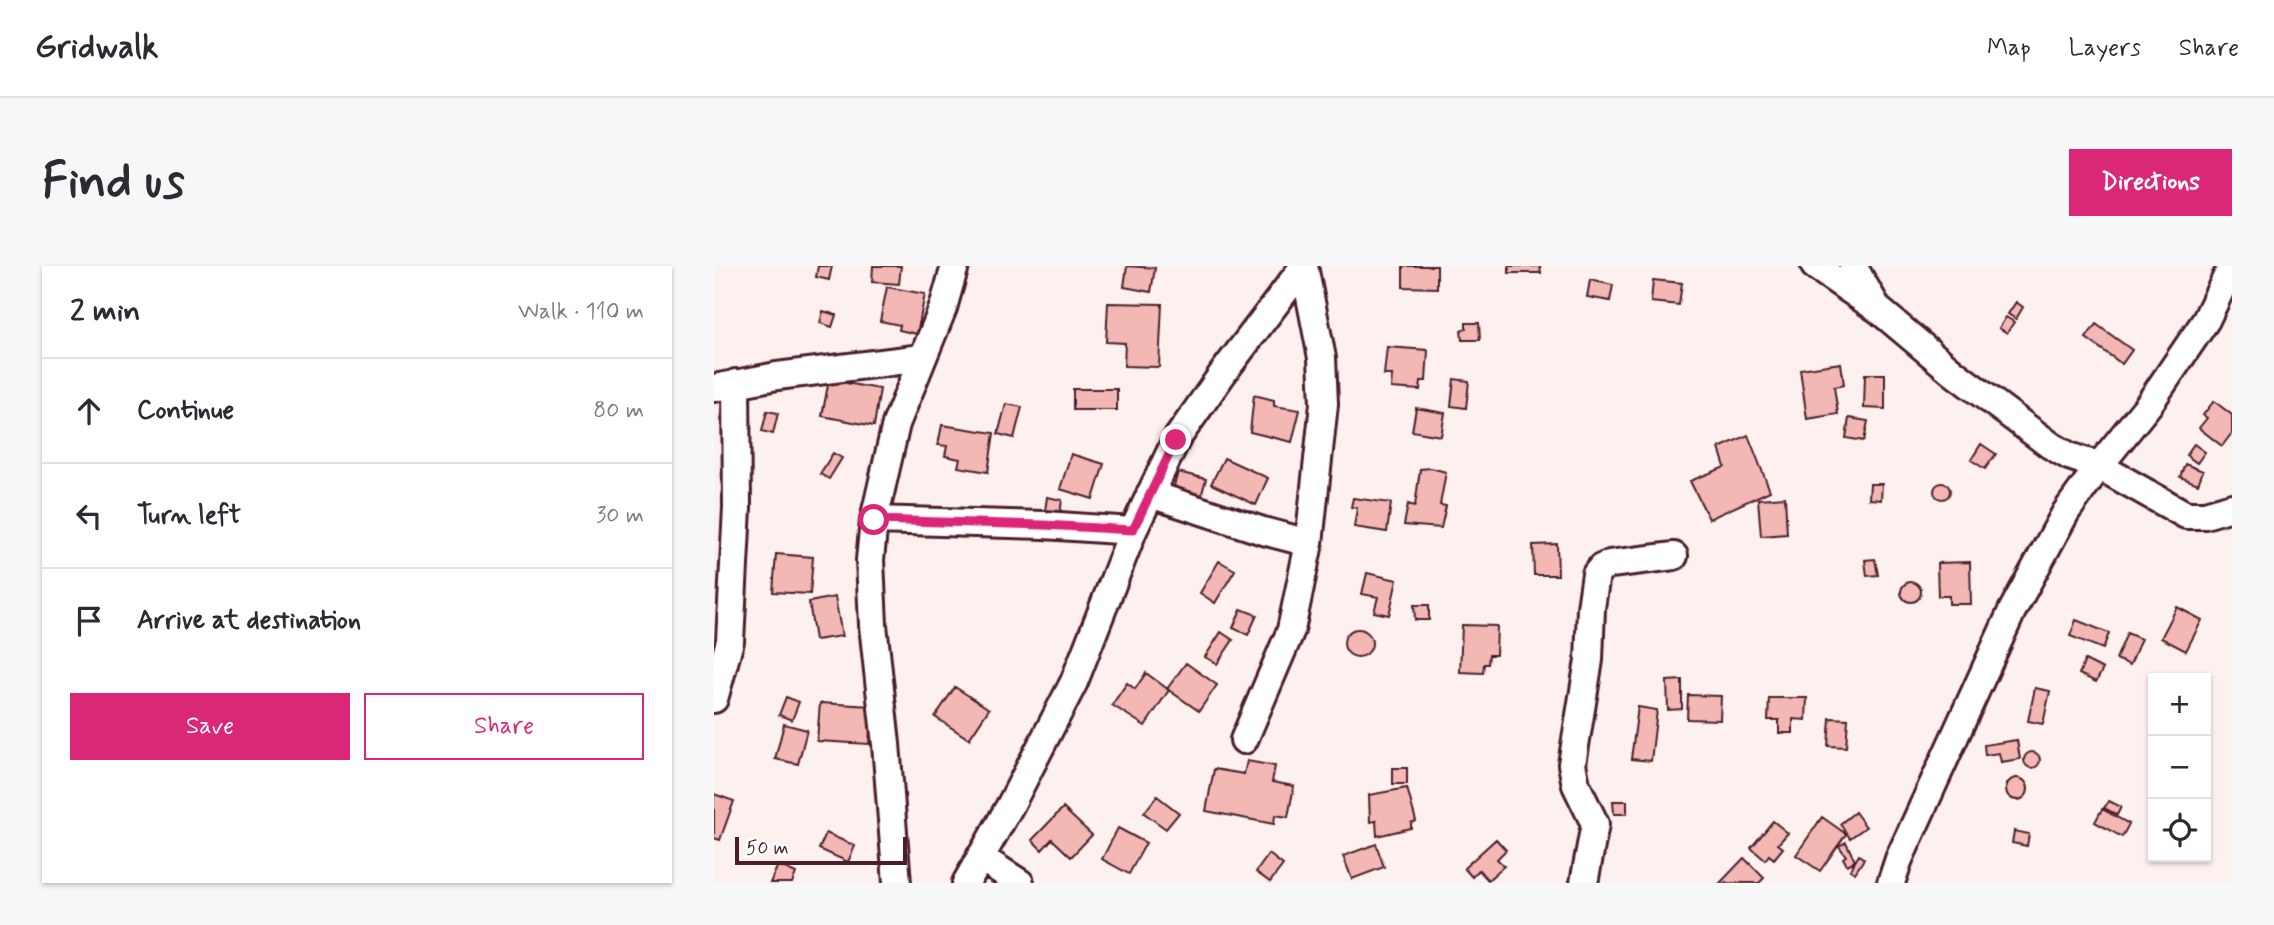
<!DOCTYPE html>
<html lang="en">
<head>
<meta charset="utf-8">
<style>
  body { margin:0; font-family:Mynerve,sans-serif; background:#f7f7f7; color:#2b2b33 }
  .controls { position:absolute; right:21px; bottom:21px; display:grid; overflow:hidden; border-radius:0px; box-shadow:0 2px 5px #0004 }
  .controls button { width:63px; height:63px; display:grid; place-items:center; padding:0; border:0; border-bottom:2px solid #e1e1e2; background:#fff; color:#2b2b33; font:35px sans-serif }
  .scale { position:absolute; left:21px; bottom:18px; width:172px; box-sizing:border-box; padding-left:7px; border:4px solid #4a1f2b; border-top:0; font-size:19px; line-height:24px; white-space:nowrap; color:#4a1f2b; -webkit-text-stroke:5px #fff; paint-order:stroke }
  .stop { position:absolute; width:21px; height:21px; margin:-16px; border:5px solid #db2777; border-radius:50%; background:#fff }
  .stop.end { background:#db2777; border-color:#fff; box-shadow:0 2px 7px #0008 }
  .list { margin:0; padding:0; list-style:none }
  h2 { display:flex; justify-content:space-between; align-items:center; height:91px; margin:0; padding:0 28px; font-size:30px }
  h2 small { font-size:23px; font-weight:400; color:#7c7c81 }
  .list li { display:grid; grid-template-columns:46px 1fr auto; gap:21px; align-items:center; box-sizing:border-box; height:105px; padding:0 28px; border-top:2px solid #e1e1e2 }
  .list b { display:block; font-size:26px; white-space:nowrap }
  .list em { font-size:23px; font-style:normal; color:#7c7c81 }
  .actions { display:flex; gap:14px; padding:21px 28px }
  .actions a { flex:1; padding:16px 0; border:2px solid #db2777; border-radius:0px; text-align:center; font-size:24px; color:#db2777 }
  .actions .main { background:#db2777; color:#fff }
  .icon { flex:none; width:38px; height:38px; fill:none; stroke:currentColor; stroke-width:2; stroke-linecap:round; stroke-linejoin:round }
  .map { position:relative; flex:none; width:1518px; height:617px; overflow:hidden; border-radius:0px }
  header { display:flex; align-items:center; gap:42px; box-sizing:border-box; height:98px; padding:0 35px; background:#fff; border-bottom:2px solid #e1e1e2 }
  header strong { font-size:33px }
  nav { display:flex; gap:38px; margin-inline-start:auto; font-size:24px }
  .intro { display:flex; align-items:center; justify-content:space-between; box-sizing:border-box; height:168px; padding:0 42px }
  h1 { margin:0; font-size:49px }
  .button { padding:18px 32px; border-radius:0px; background:#db2777; color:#fff; font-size:24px; font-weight:700 }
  main { display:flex; gap:42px; padding:0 42px }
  aside { flex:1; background:#fff; border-radius:0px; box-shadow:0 2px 5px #0004 }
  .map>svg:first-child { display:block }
</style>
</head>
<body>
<header>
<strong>Gridwalk</strong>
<nav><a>Map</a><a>Layers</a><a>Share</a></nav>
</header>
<div class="intro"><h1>Find us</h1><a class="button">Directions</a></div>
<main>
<aside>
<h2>2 min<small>Walk · 110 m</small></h2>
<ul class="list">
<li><svg class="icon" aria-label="ahead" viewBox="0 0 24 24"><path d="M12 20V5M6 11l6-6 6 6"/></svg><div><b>Continue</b></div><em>80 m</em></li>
<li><svg class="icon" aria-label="left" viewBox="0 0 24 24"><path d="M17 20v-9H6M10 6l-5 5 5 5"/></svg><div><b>Turn left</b></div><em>30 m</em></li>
<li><svg class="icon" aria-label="arrive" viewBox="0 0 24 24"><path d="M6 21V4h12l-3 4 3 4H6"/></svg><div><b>Arrive at destination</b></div></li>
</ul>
<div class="actions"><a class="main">Save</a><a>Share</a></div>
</aside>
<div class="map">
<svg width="1518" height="617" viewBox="0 0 1518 617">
  <rect width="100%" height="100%" fill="#fdf1f0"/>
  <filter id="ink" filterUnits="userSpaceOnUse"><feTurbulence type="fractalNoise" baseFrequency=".0143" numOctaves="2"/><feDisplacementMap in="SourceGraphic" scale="14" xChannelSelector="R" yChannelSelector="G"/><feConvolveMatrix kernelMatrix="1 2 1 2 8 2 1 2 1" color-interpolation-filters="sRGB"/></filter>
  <g filter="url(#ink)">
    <path fill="#f3b8b3" stroke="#4a1f2b" stroke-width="2" d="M104,0H118L115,14L102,11Z
      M159,0H187L185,18L158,16Z
      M413,0L441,2L437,26L410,21Z
      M689,0H723V22L689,21Z
      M795,0H826L827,7H795Z
      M876,14L899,19L896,35L873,31Z
      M939,14L968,17L965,39L937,36Z
      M173,21L211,28L203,68L185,64L186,59L166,55Z
      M1302,36L1309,41L1302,53L1294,48Z
      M394,37L448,38L445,101L410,100L411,77L392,76Z
      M109,45L122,49L118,61L106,57Z
      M1292,51L1300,56L1293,67L1285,62Z
      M752,57H765L766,74H748L747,64L752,63Z
      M1382,58L1418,84L1408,98L1372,72Z
      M673,81L714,84L712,115H707L706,124L677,122L678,109H670Z
      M1127,97L1130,119L1120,121L1124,148L1093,153L1086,103Z
      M1151,108H1171V143L1150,142Z
      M740,113L755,115L752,142L737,140Z
      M115,114L166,123L160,160L108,150Z
      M359,123H403V144H359Z
      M540,129L560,134V140L586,144L578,176L536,166Z
      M1500,135L1518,149V167L1508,180L1485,162L1493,152L1489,149Z
      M292,138L308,141L300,172L284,168Z
      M702,142L731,147L727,170L698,165Z
      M53,145L64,147L59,168L48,165Z
      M1135,152L1154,155L1150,175L1132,172Z
      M228,159L280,167L274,206L244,201L246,193L231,190L233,180L224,179Z
      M1034,169L1056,225L995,253L976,215L1011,201L1005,182Z
      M1267,178L1282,188L1271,203L1257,194Z
      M1480,178L1491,186L1483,197L1472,189Z
      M119,187L128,192L115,213L106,208Z
      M357,188L390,198L379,233L346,223Z
      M510,192L554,212L542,239L497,218Z
      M1471,198L1489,205L1484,218L1466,211Z
      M717,202L732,206L726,239L732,240L727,262L690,259L694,238L701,240L706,203Z
      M464,206L492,213L487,231L459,223Z
      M1220 225a8 8 0 1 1 16 0a8 8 0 1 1-16 0Z
      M1156,218H1168L1167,234L1155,233Z
      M333,231L348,234L346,248L331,245Z
      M1071,231L1073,268L1047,270L1044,233Z
      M639,232L677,237L673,266L640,261L643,242L637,241Z
      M843,278L844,309H820L819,279Z
      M62,288L99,291L96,328L59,326Z
      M1161,293L1164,309L1153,310L1151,294Z
      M505,295L521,304L501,337L486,327Z
      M1256,296L1257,338H1235V330H1224L1223,297Z
      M653,307L683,314L675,349L660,346L664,331L648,328Z
      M1187 326a10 10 0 1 1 20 0a10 10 0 1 1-20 0Z
      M121,331L128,370L101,374L95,336Z
      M700,339H715V354H701Z
      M1463,341L1488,354L1472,385L1447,372Z
      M527,343L543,349L534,369L519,362Z
      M1362,354L1395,367L1389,383L1356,370Z
      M748,359L783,360L782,389H775L774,398H770L769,407L746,406Z
      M630 377a14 14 0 1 1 28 0a14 14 0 1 1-28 0Z
      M507,366L519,374L503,398L491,391Z
      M1413,367L1427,373L1416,399L1402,393Z
      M1371,394L1389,403L1382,416L1365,408Z
      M472,397L503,419L485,445L453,423Z
      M432,407L455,424L431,460L398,439L413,417L421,423Z
      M968,414V443L954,444L953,415Z
      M241,421L275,443L255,473L221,451Z
      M1321,422L1336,425L1329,458L1314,455Z
      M974,429L1007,430L1006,454L973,453Z
      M72,431L85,436L78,454L65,449Z
      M1055,432H1093L1092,454L1079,453V467H1065V454H1054Z
      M106,437L158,440L155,478L103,475Z
      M924,441L943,444L937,495L917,493Z
      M1116,452L1134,453L1132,481L1114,480Z
      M70,458L93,464L84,498L61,493Z
      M1303,474L1306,493L1287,496L1285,487L1271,489L1270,479Z
      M1310 494a8 8 0 1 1 16 0a8 8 0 1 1-16 0Z
      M533,495L561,500L558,516L580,520L574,551L561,549L560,558L492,545L500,503L530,508Z
      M679,502H693V518H679Z
      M1292 523a11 11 0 1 1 22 0a11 11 0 1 1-22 0Z
      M693,522L702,555L697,557V562L663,570L662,555L656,556L655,529Z
      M0,528L20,535L6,574L0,572Z
      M443,530L465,547L452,563L430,547Z
      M899,535H913V548H900Z
      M1395,535L1407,541L1403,549L1390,542Z
      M349,542L378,569L357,591L338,573L328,584L318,574Z
      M1388,543L1415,558L1408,571L1381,556Z
      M1141,546L1152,561L1136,572L1126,558Z
      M1108,551L1132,568L1106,605L1082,589Z
      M1059,555L1074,567L1064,578L1069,582L1060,593L1055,589L1051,594L1037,582Z
      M404,562L432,577L415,608L388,593Z
      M1300,565L1315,568L1313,580L1298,577Z
      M112,567L141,580L134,596L105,583Z
      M782,573L792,584L783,593L790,600L774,614L765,604L758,611L750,602Z
      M1132,576L1141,595L1133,599L1129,592L1132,590L1125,580Z
      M662,578L670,601L638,613L629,590Z
      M555,588L569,599L556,616L542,606Z
      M1145,589L1150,593L1141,607L1136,604Z
      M1030,592L1050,612L1045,617H1006Z
      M64,599L82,607L78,617H56Z"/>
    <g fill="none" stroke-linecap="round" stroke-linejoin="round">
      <g stroke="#4a1f2b" stroke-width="32">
        <path id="street" d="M1101,0L1165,44L1240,107L1336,179L1355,190L1385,200L1472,249H1491L1518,241
          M1139,0L1161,38
          M0,122L63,110L208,92
          M436,228L549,265L595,277
          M160,254L330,259L419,265
          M0,433L16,375L23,242L22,117
          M530,474L577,364L595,277L610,138L608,92L590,0
          M266,591L306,617
          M183,617L172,478L159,359L156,294L160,254L182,158L229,42L241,0
          M252,617L297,538L360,416L419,265L462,174L509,107L590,0
          M870,617L881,558L862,519L858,498L875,394L877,342L882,308L887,302L896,298L960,290
          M1177,617L1185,593L1298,345L1352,246L1385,200L1435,138L1492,54L1518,0"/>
      </g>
      <use href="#street" stroke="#fff" stroke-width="26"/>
    </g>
  </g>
  <g fill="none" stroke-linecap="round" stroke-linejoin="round" filter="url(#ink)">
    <path stroke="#db2777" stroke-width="9" d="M160,254L330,259L419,264L462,174"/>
  </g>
</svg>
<div class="controls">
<button>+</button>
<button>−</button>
<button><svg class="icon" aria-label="locate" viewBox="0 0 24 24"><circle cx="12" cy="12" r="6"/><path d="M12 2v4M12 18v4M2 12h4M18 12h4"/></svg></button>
</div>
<div class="scale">50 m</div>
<div class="stop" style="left:160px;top:254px"></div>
<div class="stop end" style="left:462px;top:174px"></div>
</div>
</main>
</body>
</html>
